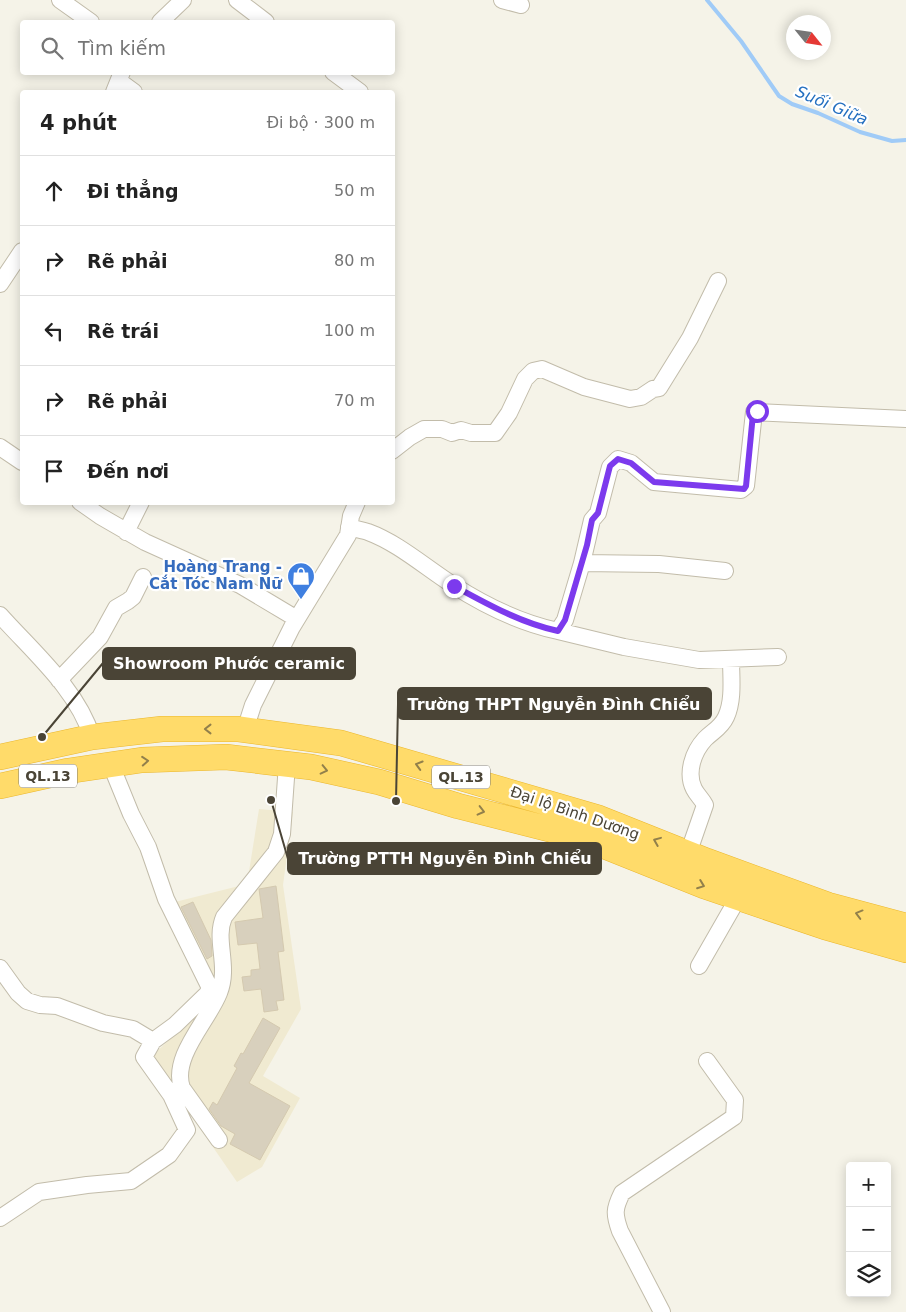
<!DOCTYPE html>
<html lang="vi">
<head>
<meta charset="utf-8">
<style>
  body { margin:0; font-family:"DejaVu Sans",sans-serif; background:#f2f2f2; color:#222 }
  .controls { position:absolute; right:15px; bottom:15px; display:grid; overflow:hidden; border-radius:5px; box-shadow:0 2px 12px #0003 }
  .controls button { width:45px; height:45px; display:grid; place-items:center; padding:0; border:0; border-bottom:1px solid #e0e0e0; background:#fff; color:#222; font:25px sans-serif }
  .compass { position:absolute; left:786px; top:15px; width:45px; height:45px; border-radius:50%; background:#fff; box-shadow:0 2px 12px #0003; rotate:120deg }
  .stop { position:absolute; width:15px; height:15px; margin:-11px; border:4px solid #7c3aed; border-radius:50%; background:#fff }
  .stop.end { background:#7c3aed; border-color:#fff; box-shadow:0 1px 5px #0008 }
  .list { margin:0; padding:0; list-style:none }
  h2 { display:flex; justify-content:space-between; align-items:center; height:65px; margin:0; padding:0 20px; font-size:21px }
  h2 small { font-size:16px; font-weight:400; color:#767676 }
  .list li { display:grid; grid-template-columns:32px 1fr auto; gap:15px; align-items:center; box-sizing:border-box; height:70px; padding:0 20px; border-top:1px solid #e0e0e0 }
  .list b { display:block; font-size:19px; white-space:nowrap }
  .list em { font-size:16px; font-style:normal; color:#767676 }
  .icon { flex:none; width:28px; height:28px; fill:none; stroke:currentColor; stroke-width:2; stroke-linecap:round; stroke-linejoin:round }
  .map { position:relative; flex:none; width:906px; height:1312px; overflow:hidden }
  .search { position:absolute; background:#fff; box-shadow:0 2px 12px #0003; left:20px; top:20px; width:375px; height:55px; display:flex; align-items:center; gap:12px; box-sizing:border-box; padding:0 18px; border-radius:5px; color:#767676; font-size:19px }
  .panel { position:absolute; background:#fff; box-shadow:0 2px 12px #0003; left:20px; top:90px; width:375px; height:415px; border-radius:5px }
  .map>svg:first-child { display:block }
</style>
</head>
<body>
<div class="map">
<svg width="906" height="1312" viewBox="0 0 906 1312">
  <rect width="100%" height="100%" fill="#f5f3e8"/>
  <path fill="#f0ead1" d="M259,809L293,812L283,885L301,1009L263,1076L300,1098L262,1167L237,1182L151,1057L211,1000L171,903L247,884Z"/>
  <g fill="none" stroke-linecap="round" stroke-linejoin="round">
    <path stroke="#a0cbf7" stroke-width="4" d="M707,0L741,41L779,96L792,104L818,113L860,132L892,141L906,140"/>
  </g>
  <path fill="#d8d0bd" stroke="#d4c9af" d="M276,886L284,951L278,952L284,1000L276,1001L278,1010L264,1012L261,989L244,991L242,977L251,976V970L260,969L257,943L238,945L235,922L263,918L259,889Z
    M193,902L211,940L212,956L207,959L181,907Z
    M263,1018L280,1028L249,1083L290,1106L260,1160L230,1144L235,1134L221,1126L209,1109L213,1102L217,1105L237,1068L234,1066L241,1053L243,1054Z"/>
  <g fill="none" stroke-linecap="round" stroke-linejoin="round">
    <g stroke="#c2bcaa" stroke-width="18">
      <path id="minor" d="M60,0L91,22
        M237,0L266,22
        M502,0L521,5
        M160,22L183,0
        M333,72L360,92
        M119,81L134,92
        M114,92L122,72
        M0,284L22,251
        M0,447L22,462
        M392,451L410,437L424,429H442L452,433L461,430L471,433H495L509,413L525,379L533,371L542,369L584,387L630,399L641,397L653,389L659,388L690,338L718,281
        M80,502L100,516L145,542L240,585L297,619
        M349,527C355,529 362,530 368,532C398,543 425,567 453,585C484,605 521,623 558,631L565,620L582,563L659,564L725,571
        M126,532L141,502
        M582,563L592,520L598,513L610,467L618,459L631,463L654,482L741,490L746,486L754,412L906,419
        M0,615C33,652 77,689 92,737
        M558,631L624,647L699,660L778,657
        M59,680L100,637L116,608L128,601L133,597L143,577
        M245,730L253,705L292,627L348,535L351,516L357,502
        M111,765L131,814L148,847L166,899L210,988L207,994L175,1025L153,1041
        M688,854L705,805C702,799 697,795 694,789C686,773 693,752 705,739C713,731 721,728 726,717C734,700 731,677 731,659
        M699,966L738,898
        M0,968L18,993L27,1001L40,1005L57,1006L103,1023L133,1029L153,1041L144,1057L171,1095L187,1130L169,1155L131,1181L87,1185L39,1192L0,1218
        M219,1140L182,1088C171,1057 208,1021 219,993C230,966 214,940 224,917L276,852L282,834L287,764
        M662,1312L620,1231C614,1214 614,1209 622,1193L734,1117L735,1100L707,1061"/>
    </g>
    <g stroke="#ebb72d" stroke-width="26">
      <path id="highway" d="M0,757L92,737L162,729H239L341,743L599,818L707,861L828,905L906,926
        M0,786L68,771L142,760L226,757L311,767L379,782L458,806L584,838L704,886L825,927L906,950"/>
    </g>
    <use href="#minor" stroke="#fff" stroke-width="16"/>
    <use href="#highway" stroke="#ffdb6a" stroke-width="25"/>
  </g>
  <defs><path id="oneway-chevron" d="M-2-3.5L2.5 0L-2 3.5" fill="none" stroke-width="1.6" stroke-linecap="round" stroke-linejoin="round" transform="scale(1.25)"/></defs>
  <g stroke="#92804b">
    <use href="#oneway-chevron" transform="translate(208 729) rotate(180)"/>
    <use href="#oneway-chevron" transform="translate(145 761) rotate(-4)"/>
    <use href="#oneway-chevron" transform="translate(419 765) rotate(-164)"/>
    <use href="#oneway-chevron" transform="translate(324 770) rotate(13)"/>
    <use href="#oneway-chevron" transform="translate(481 811) rotate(14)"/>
    <use href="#oneway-chevron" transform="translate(657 841) rotate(-158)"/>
    <use href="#oneway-chevron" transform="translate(701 885) rotate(21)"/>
    <use href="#oneway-chevron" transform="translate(859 914) rotate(-165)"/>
  </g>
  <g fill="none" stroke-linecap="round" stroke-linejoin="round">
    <path stroke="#7c3aed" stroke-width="6" d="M454,586C487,604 521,623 558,631L565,620L587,545L592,520L598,513L610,466L618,459L631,463L654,482L744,489L746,486L753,414L757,411"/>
  </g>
  <defs>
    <g id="shop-pin" transform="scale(1.4375)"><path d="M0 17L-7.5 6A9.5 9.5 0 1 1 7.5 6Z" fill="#3f7fe0" stroke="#fff"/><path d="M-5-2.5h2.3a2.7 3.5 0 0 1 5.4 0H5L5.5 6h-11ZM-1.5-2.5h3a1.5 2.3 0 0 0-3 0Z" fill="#fff"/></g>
  </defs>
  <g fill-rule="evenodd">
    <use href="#shop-pin" x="301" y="576"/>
  </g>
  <g text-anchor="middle" stroke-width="4.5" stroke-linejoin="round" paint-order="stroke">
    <g fill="#fff" stroke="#807c72" stroke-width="1">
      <rect x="19" y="764.5" width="58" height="23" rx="4"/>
      <rect x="432" y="765.5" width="58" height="23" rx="4"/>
    </g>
    <g font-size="14" font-weight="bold" fill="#4a4436">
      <text x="48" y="781">QL.13</text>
      <text x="461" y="782">QL.13</text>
    </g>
    <g font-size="15" font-weight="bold" fill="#366cbe" stroke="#fff" text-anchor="end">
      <text x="282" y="572">Hoàng Trang -<tspan x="282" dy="17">Cắt Tóc Nam Nữ</tspan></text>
    </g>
    <g font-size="15" fill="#4a4436" stroke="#fff">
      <text transform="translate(575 813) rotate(19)" y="5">Đại lộ Bình Dương</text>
    </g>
    <g font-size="16" font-style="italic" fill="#2570c0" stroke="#fff">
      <text transform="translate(832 105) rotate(23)" y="6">Suối Giữa</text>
    </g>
  </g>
  <path fill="none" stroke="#4a4436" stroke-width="2" d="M42 737L103 663M396 801L398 704M271 800L288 859"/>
  <g fill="#4a4436" stroke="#fff" stroke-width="2">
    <circle cx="42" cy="737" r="5"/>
    <circle cx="396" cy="801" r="5"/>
    <circle cx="271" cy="800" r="5"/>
  </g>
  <g fill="#4a4436" stroke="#4a4436" stroke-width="2">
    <rect x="103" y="648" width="252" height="31" rx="5"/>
    <rect x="398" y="688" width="313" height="31" rx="5"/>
    <rect x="288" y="843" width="313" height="31" rx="5"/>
  </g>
  <g font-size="16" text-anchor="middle" font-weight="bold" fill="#fff">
    <text x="229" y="669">Showroom Phước ceramic</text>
    <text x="554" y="710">Trường THPT Nguyễn Đình Chiểu</text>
    <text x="445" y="864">Trường PTTH Nguyễn Đình Chiểu</text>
  </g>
</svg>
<div class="controls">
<button>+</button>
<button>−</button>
<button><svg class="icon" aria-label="layers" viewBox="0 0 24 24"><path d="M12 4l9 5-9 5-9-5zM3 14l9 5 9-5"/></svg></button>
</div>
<svg class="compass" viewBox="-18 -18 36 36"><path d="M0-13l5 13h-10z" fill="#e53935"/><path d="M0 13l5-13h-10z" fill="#767676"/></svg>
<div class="stop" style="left:757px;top:411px"></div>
<div class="stop end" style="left:454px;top:586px"></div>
<div class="search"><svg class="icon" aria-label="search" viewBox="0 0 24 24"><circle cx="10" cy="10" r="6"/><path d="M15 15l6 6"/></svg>Tìm kiếm</div>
<section class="panel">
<h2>4 phút<small>Đi bộ · 300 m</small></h2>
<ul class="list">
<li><svg class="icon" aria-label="ahead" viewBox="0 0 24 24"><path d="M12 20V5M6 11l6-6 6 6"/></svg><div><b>Đi thẳng</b></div><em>50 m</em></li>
<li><svg class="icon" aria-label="right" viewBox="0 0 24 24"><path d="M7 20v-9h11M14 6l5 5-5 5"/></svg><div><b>Rẽ phải</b></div><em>80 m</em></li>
<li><svg class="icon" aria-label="left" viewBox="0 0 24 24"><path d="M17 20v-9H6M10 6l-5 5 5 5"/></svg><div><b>Rẽ trái</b></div><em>100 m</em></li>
<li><svg class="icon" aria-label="right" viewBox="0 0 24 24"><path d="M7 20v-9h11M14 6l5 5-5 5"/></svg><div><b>Rẽ phải</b></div><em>70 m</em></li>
<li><svg class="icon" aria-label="arrive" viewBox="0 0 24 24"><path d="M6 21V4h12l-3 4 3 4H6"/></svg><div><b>Đến nơi</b></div></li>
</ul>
</section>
</div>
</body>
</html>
